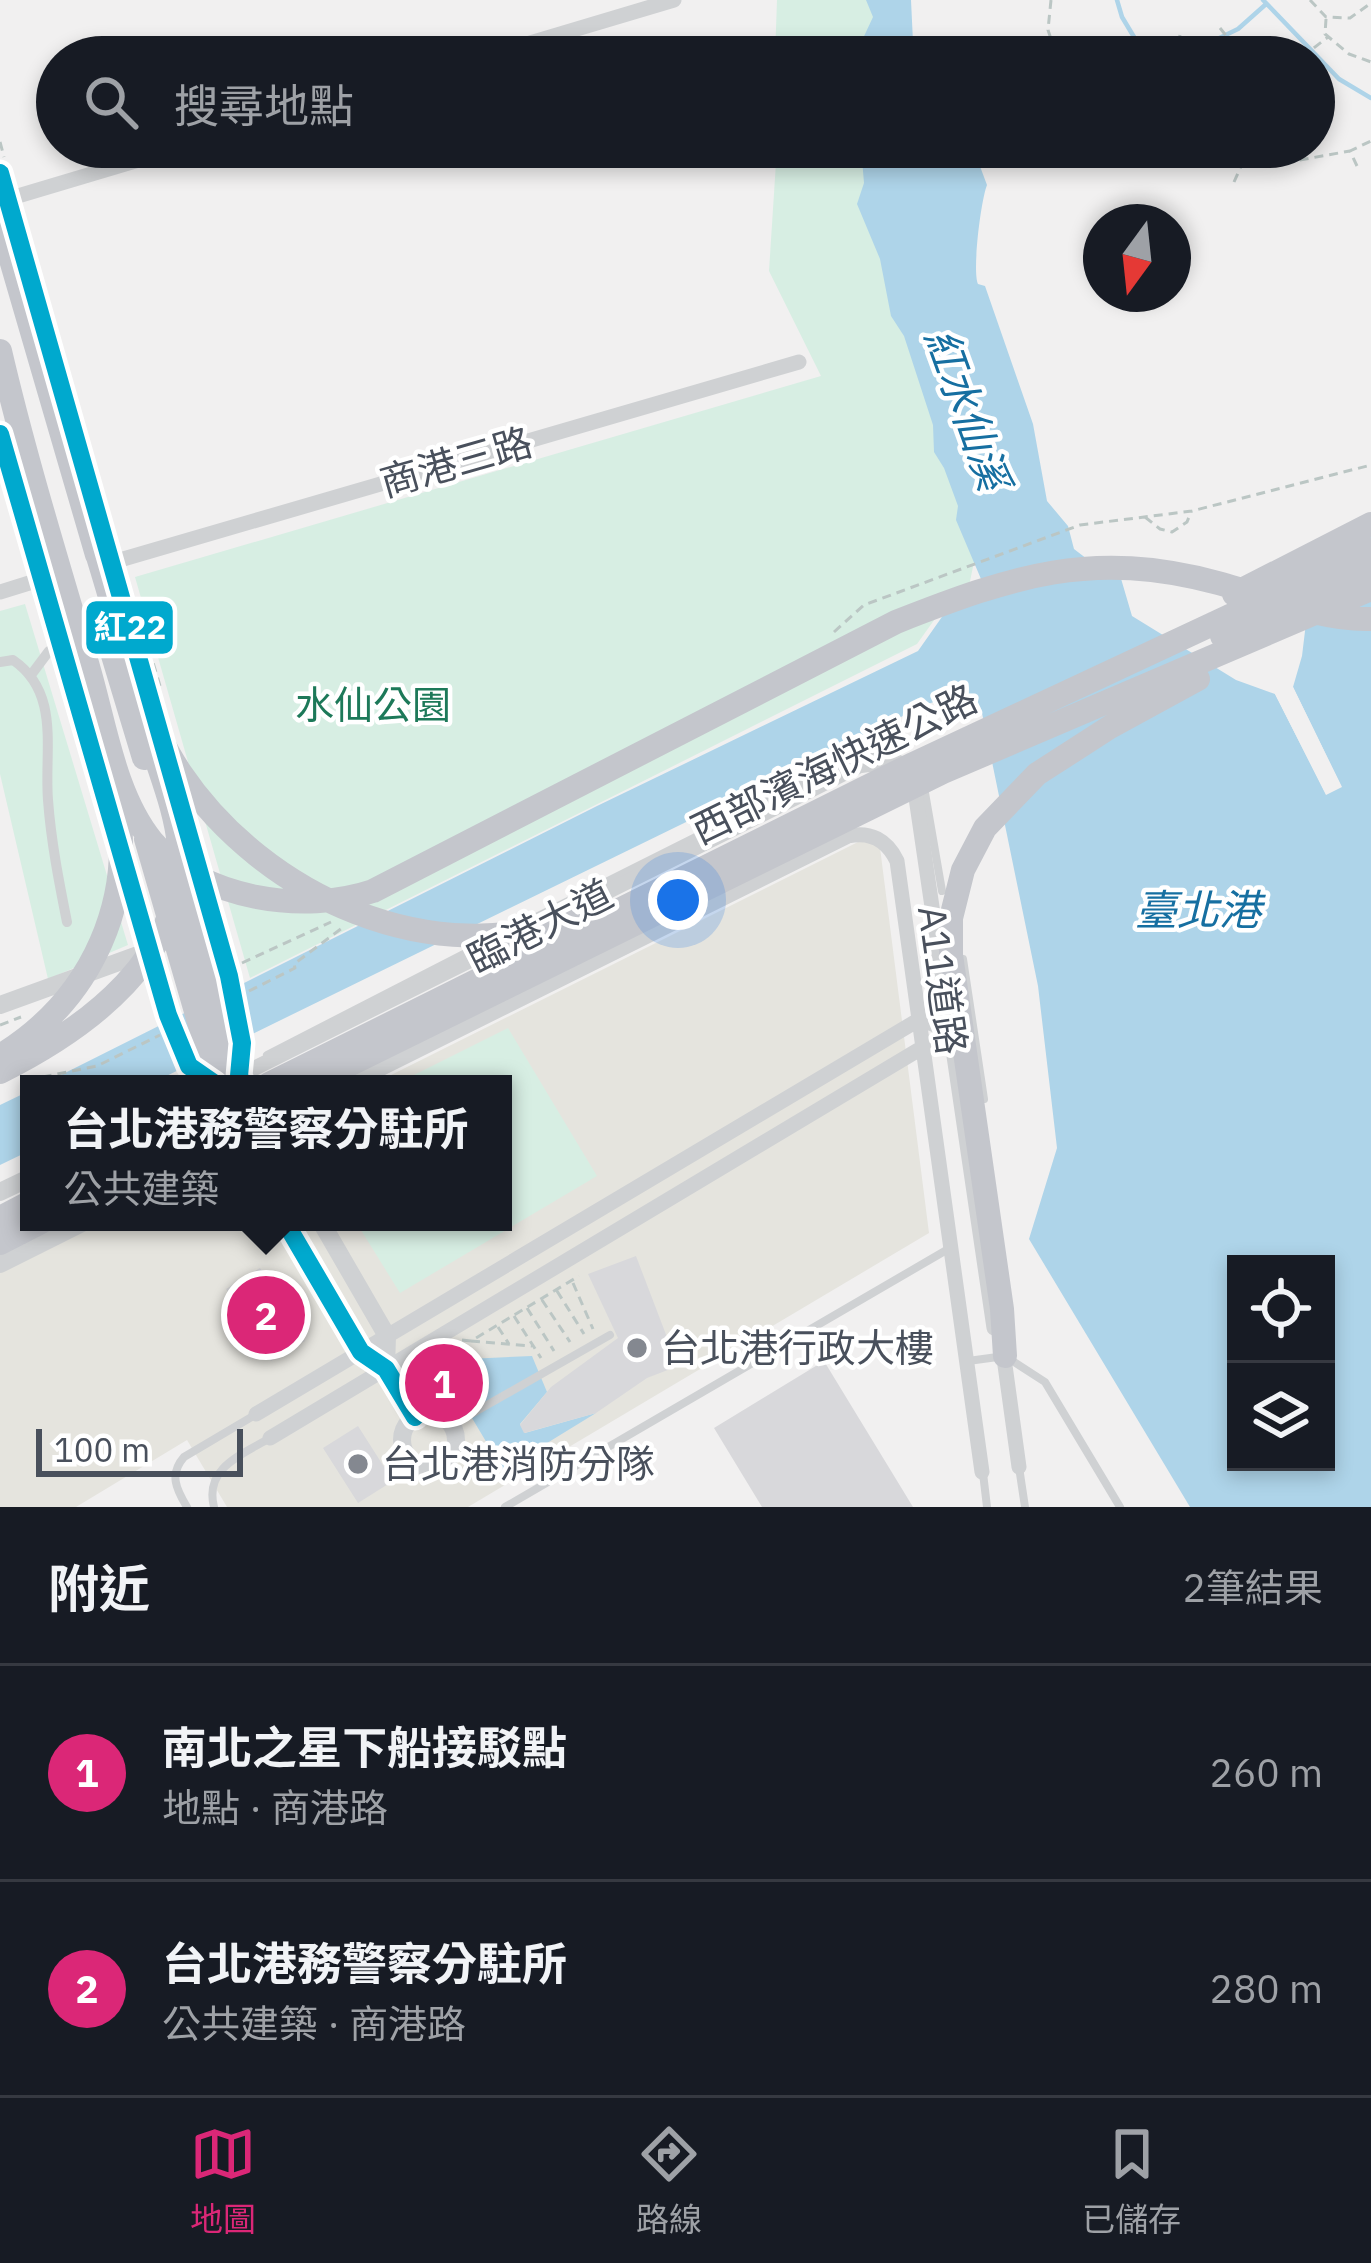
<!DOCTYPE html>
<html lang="zh-TW">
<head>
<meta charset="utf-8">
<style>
  body { margin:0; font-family:"IBM Plex Sans","Noto Sans TC",sans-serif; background:#242831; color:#f1f3f6 }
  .controls { position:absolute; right:36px; bottom:36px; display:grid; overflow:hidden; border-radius:0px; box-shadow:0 6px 18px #0003 }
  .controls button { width:108px; height:108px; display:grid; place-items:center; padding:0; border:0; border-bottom:3px solid #363941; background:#171b24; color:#f1f3f6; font:60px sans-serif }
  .compass { position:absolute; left:1083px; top:204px; width:108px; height:108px; border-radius:50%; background:#171b24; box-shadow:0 6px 18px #0003; rotate:195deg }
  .scale { position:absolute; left:36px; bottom:30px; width:207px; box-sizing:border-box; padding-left:12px; border:6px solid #49505c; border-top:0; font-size:33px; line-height:42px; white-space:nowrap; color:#49505c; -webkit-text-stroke:9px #fff; paint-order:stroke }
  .you { position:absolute; left:678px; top:900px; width:42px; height:42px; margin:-30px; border:9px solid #fff; border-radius:50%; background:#1a73e8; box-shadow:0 0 0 18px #1a73e833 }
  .badge { display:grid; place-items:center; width:78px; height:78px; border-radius:50%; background:#db2777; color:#fff; font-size:39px; font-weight:700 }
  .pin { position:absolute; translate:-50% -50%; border:6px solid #fff; box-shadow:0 3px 12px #0006 }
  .popup { position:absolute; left:20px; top:1075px; width:492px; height:156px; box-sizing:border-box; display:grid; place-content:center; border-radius:0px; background:#171b24; filter:drop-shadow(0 3px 9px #0005); font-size:39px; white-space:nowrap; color:#9ea1a6 }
  .popup b { font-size:45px; color:#f1f3f6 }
  .popup::after { content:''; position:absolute; left:50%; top:100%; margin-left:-24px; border:24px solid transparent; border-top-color:#171b24 }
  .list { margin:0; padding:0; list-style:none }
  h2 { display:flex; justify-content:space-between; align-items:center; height:156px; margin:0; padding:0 48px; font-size:51px }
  h2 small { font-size:39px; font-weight:400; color:#9ea1a6 }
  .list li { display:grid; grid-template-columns:78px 1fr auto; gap:36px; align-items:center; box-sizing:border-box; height:216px; padding:0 48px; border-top:3px solid #363941 }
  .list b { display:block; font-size:45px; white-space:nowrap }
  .list p { margin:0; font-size:39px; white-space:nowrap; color:#9ea1a6 }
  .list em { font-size:39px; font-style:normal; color:#9ea1a6 }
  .icon { flex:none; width:66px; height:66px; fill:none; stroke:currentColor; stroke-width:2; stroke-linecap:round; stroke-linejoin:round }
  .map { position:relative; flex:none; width:1371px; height:1507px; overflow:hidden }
  .search { position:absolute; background:#171b24; box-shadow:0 6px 18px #0003; left:36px; right:36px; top:36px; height:132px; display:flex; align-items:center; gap:30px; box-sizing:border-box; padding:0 42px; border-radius:66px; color:#9ea1a6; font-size:45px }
  .sheet { height:588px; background:#171b24 }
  nav { display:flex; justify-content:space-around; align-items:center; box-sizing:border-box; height:168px; border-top:3px solid #363941; background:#171b24; font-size:33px; color:#9ea1a6 }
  nav a { display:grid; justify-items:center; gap:6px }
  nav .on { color:#db2777 }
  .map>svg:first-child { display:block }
</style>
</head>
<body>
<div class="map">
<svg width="1371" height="1507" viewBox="0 0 1371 1507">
  <rect width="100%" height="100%" fill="#f1f0f0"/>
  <path fill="#e5e4de" d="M878,832L929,1233L468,1507H227L187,1440L76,1507H0V1270L96,1222H503V1084H373Z"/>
  <path fill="#d7eee3" d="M777,0H879L877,57H775Z
    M777,147H870L975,557L968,591L942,609L917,644L250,978L135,577L821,376L769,271Z
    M25,604L128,945L48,979L0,774V611Z
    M508,1028L597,1176L400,1293L356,1222H503V1084H396Z"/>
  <path fill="#aed4e9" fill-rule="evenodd" d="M866,0H911L913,42L919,57H861L859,47L873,17Z
    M861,147H980L978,161L987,185C981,200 972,271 978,284L985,286L1033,424L1047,501L1068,526L1074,549L1087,559L1117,565L1132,616L1236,680L1275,694L1326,794L1341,786L1293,687L1302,656L1316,540L1371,517V1507H1190L1029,1239L1057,1148L1038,986L982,713C946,694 941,697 905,715L150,1084H43L597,806L918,651L944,614L981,579L956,520L958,506L944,468L934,452L933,425L904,336L891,316L880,259L857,204L864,183ZM1236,1264H1326V1462H1236Z
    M29,1091V1151L0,1165V1105Z
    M466,1344L467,1359L532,1356L547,1392L520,1424L525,1433L596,1413L503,1470L438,1361Z"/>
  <path fill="#f1f0f0" d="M1293,687L1342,787L1326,795L1275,694L1280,692L1329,787L1334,784L1287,689Z"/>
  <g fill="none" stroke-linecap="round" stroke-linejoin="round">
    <path stroke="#aed4e9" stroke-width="4.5" d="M1117,0L1122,17L1137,42L1129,57
      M1263,0L1339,79L1371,98
      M1137,42L1209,43L1238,29L1265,5"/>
  </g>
  <path fill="#d8d8db" d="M636,1256L678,1366L647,1378L596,1413L524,1433L520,1425L551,1387L618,1338L588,1274Z
    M260,1268L305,1341L271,1361L226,1289Z
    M824,1361L913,1507H762L714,1428Z
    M358,1426L393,1481L358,1503L323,1448Z"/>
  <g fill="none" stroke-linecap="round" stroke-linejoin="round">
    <path stroke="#bbc6c4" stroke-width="3" stroke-dasharray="9 6" stroke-linecap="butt" d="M1051,0L1048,30L1057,57
      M1310,0L1326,17L1350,18L1371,3
      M1326,19L1325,34L1349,54L1371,62
      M1220,28L1243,57
      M1176,57L1180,35
      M1302,57L1328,37
      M0,142L4,157
      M1230,147L1233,159L1243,156
      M1357,166L1350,151L1371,141
      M1234,182L1246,155L1264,148L1283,163L1350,151
      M1145,517L1160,529L1172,532L1187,522L1191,512
      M834,632L864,605L1080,525L1192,511L1371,465
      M149,649L160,686
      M242,963L331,922
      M249,991L295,968L294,964L342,928
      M0,1025L21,1017
      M28,1080L97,1066L160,1035
      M573,1283L593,1329
      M557,1291L584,1334
      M542,1300L570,1342
      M527,1308L554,1351
      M514,1316L541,1358
      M498,1327L509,1344
      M462,1340L471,1341L579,1276
      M471,1341L532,1346"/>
    <path stroke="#cfd1d3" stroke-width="8" d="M924,787L942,891
      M534,918L855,757L885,753L904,761
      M963,959L984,1099
      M267,1055L483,944
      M968,1361L1005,1356L1045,1382L1120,1507
      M452,1425L610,1335
      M1019,1467L1025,1507
      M983,1473L987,1507
      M187,1507C176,1489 169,1474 184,1457L255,1415
      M214,1507C204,1468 241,1455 270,1438
      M505,1507L950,1248"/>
    <path stroke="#cfd1d3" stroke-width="10" d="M0,662L13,660C61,693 44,750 48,800C51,841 59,882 67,922
      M31,675L49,651"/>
    <path stroke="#cfd1d3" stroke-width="15" d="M483,57L674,0
      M1,201L182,147
      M113,562L799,362
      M0,592L42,579
      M569,911L859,766C888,760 906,770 916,798L994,1328
      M239,1076L515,938
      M350,1084L848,836C870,831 887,840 897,861L982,1472
      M1003,1351L1019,1467
      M256,1414L920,1019L950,1031
      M270,1438L950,1031"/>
    <path stroke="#cfd1d3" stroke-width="18" d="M0,173L135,642
      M0,434L109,812
      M185,818C204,887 247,996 240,1065
      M123,861L168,1015L189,1066L215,1084
      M0,1005L149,951
      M0,1192L29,1178
      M285,1222L361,1352L386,1369L415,1417
      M321,1222L387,1336L386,1369
      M0,1264L84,1222
      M402 1440a27 27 0 1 1 54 0a27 27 0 1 1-54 0Z"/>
    <path stroke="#c4c6cc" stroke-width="24" d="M0,222L97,555
      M0,351C25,458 58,564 89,670C105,725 115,796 152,841C201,900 305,914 373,891L896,622C1013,576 1092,549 1218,583C1267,596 1320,621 1371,619
      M93,541C118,617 135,704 180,772C264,897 434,974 579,916
      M1234,594L1371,524
      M1222,636L1371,569
      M109,642L144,758
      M146,839L217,1084
      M180,877L239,1076
      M0,1056C93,999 138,898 115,791
      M0,1072C86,1029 188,956 179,846C176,810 160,773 150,739
      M269,1084L913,764L1371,550
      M310,1084L943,772L1371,589
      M0,1218L29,1203
      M0,1243L41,1222
      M1005,1356L1002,1309L951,955V918L963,870L985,828L1037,774L1110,727L1198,679"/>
    <g stroke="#fff" stroke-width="27">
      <path id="bus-1" d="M0,173L229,976L242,1043L239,1076L243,1084
        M0,434L168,1015L189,1066L215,1084
        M285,1222L361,1352L386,1369L415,1417"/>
    </g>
    <use href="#bus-1" stroke="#00a9ce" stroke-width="18"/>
  </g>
  <g fill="#848890" stroke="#fff" stroke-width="4.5">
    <circle cx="637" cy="1348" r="12"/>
    <circle cx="358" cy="1464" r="12"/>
  </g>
  <g text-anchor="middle" stroke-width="9" stroke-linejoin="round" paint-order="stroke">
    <g font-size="39" fill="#49505c" stroke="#fff">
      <text transform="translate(456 462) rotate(-16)" y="14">商港三路</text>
      <text transform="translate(834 764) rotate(-26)" y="14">西部濱海快速公路</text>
      <text transform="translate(540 926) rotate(-27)" y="14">臨港大道</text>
      <text transform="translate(942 980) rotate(82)" y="14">A11道路</text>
    </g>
    <g font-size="39" fill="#1d7959" stroke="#fff">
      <text x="373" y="719">水仙公園</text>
    </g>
    <g font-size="39" fill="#49505c" stroke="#fff" text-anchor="start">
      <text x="661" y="1362">台北港行政大樓</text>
      <text x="382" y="1478">台北港消防分隊</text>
    </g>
    <g font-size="42" font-style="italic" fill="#166fa1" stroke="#fff">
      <text transform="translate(967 409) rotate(70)" y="15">紅水仙溪</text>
      <text x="1198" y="925">臺北港</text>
    </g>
  </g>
  <rect stroke="#fff" stroke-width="4.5" x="84" y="599" width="91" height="57" rx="12" fill="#00a9ce"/>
  <g font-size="33" text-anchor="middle" font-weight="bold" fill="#fff">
    <text x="130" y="639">紅22</text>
  </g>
</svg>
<div class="controls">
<button><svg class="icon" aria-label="locate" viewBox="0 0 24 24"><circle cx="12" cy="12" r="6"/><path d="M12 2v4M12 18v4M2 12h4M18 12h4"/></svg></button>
<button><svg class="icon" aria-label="layers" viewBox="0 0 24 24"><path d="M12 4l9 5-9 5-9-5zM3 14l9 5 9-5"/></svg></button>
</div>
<svg class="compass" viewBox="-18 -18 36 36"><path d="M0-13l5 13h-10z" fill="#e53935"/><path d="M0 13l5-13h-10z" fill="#9ea1a6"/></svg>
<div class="scale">100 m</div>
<div class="you"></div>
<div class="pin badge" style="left:444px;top:1383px">1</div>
<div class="pin badge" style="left:266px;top:1315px">2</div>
<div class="popup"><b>台北港務警察分駐所</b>公共建築</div>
<div class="search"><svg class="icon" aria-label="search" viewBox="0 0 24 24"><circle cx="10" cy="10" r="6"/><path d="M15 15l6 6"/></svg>搜尋地點</div>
</div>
<section class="sheet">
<h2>附近<small>2筆結果</small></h2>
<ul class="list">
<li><span class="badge">1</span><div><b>南北之星下船接駁點</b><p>地點 · 商港路</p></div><em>260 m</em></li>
<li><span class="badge">2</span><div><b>台北港務警察分駐所</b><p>公共建築 · 商港路</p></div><em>280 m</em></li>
</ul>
</section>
<nav>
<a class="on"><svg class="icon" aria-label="map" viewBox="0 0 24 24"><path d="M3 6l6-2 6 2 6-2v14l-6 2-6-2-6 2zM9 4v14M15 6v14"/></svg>地圖</a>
<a><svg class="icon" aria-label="directions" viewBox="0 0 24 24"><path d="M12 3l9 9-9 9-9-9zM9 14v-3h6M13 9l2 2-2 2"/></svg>路線</a>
<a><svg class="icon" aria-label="saved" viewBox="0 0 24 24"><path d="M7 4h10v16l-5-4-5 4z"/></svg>已儲存</a>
</nav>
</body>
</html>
